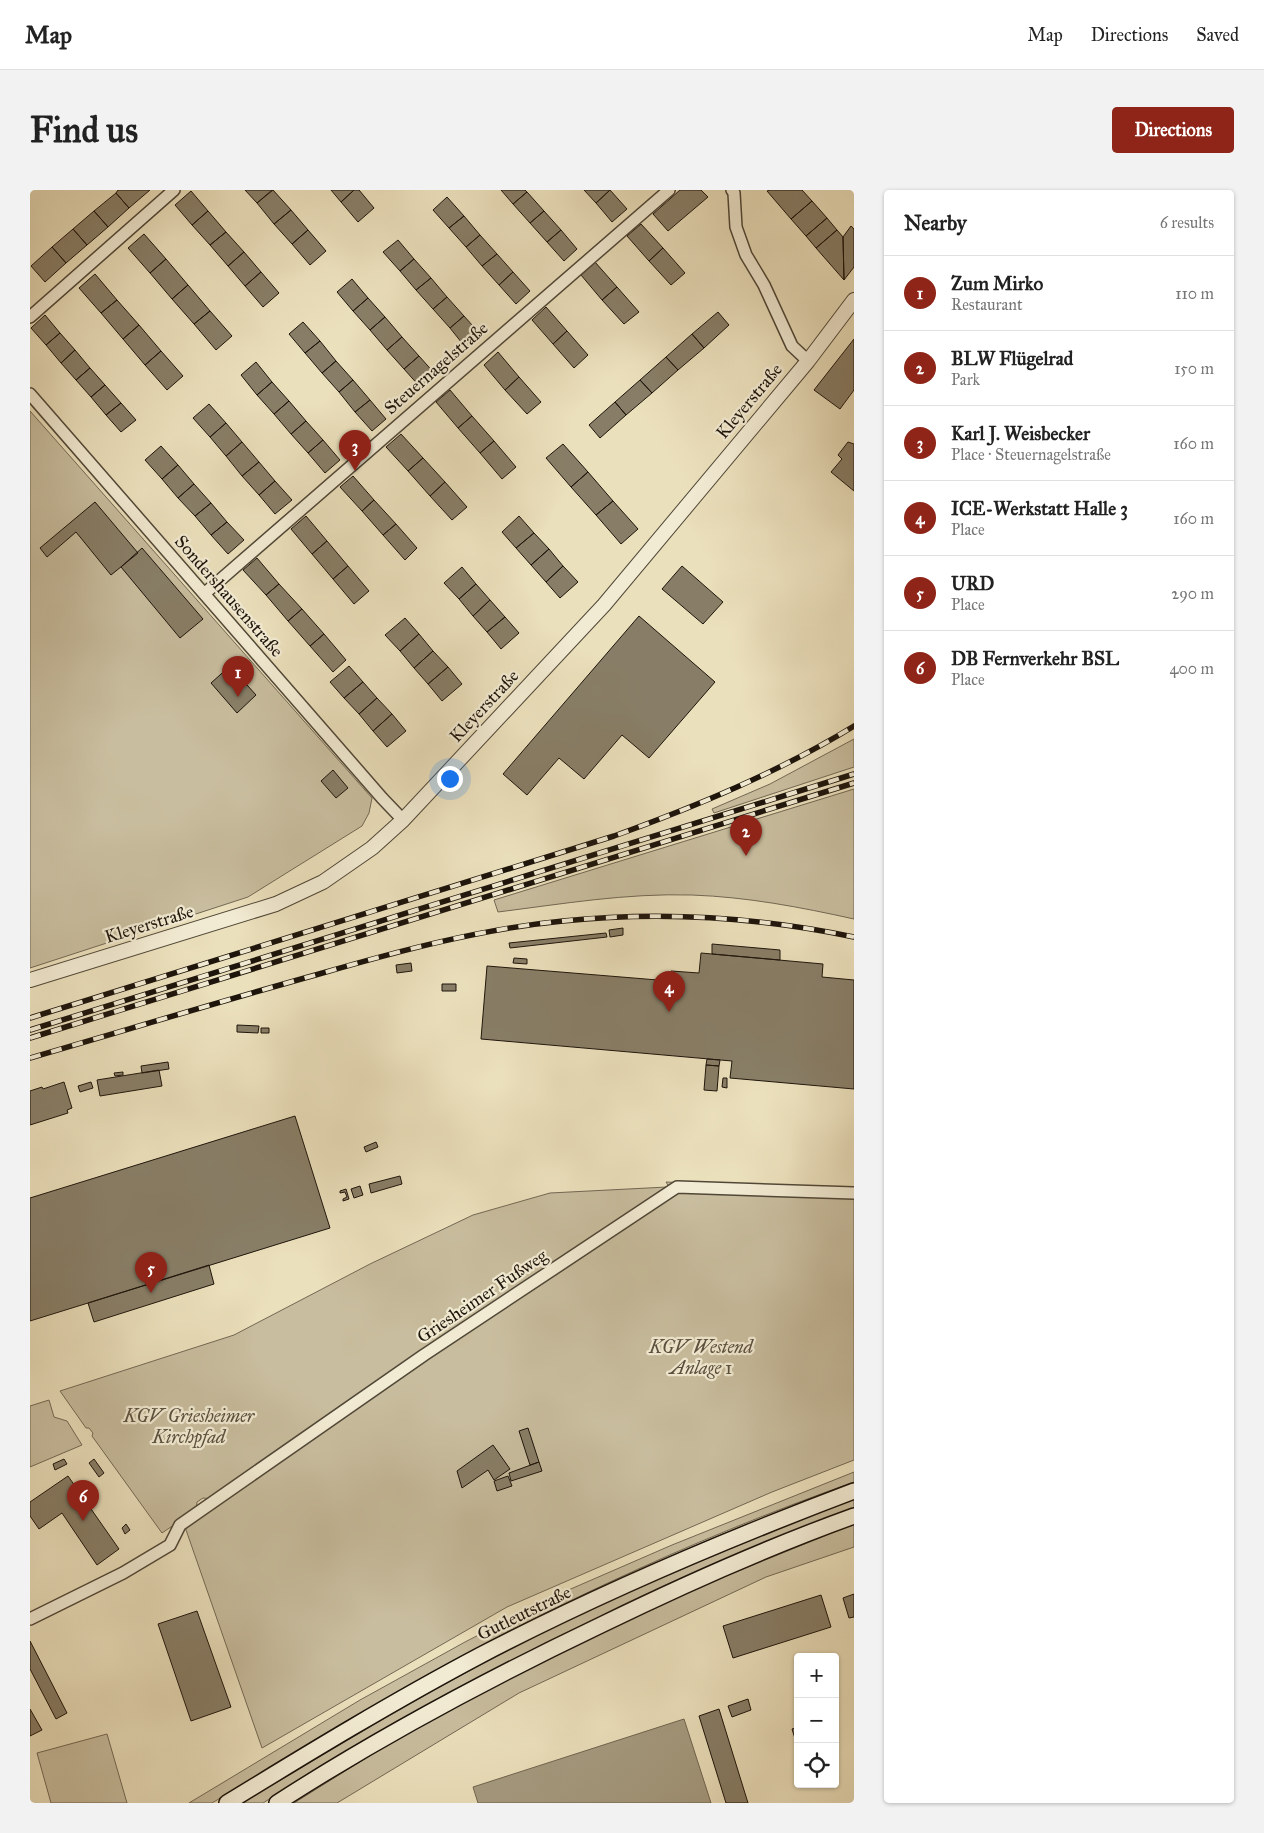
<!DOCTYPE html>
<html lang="en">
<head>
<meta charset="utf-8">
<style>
  body { margin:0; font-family:"IM FELL Great Primer",serif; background:#f2f2f2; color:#222 }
  .controls { position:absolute; right:15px; bottom:15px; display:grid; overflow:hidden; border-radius:5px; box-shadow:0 1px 4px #0004 }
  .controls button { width:45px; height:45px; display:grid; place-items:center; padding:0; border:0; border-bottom:1px solid #e0e0e0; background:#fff; color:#222; font:25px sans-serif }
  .you { position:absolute; left:419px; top:588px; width:18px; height:18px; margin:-12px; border:4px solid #fff; border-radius:50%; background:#1a73e8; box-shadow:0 0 0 8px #1a73e833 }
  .badge { display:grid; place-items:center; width:32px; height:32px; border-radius:50%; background:#8f2418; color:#fff; font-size:16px; font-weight:700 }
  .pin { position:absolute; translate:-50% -41px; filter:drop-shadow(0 1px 2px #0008) }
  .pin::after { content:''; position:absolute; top:26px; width:18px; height:15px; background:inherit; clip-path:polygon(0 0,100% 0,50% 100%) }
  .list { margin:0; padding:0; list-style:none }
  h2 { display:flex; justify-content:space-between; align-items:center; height:65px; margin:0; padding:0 20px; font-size:21px }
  h2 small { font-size:16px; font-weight:400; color:#767676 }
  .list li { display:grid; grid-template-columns:32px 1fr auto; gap:15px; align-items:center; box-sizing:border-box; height:75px; padding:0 20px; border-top:1px solid #e0e0e0 }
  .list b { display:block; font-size:19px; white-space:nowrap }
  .list p { margin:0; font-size:16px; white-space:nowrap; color:#767676 }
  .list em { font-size:16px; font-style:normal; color:#767676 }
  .icon { flex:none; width:28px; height:28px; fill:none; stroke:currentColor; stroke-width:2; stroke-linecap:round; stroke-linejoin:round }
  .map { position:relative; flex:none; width:824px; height:1613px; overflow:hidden; border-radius:5px }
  header { display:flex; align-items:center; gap:30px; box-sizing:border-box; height:70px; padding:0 25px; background:#fff; border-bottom:1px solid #e0e0e0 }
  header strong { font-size:24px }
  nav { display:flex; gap:28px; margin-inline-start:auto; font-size:18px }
  .intro { display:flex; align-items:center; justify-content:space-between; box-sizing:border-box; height:120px; padding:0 30px }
  h1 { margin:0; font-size:35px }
  .button { padding:12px 22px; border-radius:5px; background:#8f2418; color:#fff; font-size:18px; font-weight:700 }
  main { display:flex; gap:30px; padding:0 30px }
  aside { flex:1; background:#fff; border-radius:5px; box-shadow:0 1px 4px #0004 }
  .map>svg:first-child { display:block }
</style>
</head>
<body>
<header>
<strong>Map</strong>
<nav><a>Map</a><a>Directions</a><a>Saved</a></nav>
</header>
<div class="intro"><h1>Find us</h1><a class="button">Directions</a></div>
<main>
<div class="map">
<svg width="824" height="1613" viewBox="0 0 824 1613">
  <rect width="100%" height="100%" fill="#ebe0bc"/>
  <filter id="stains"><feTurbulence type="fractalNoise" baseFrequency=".004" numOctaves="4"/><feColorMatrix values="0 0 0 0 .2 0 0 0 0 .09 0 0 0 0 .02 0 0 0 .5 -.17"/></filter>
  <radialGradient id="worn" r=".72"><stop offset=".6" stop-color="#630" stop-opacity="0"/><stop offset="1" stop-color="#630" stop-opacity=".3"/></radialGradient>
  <path fill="#c8bd9e" stroke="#726854" d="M0,221L342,608L339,623L332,636L218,707L0,778Z
    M824,549V577L684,623L682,619L740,594Z
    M824,599V729C770,717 717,707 662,705C596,703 532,714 468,722L464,710Z
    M636,992L824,1000V1270L742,1302L477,1417L232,1558L155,1337L404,1162L644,1005Z
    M637,997L181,1309L173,1308L167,1312L166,1320L132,1343L62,1246L63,1243L59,1238H56L30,1201L204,1145L340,1074L443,1025L520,1003Z
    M19,1210L24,1227L37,1231L52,1255L0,1277V1216Z
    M824,1282V1292C657,1351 494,1428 341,1517C287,1548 235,1582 182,1613H159L330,1510L435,1452L520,1408L642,1355Z
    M824,1309V1319L722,1358L618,1404L515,1453L423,1501L331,1552L233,1613H212C312,1553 413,1492 518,1440C618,1391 720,1350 824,1309Z
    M824,1334V1357L736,1387L489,1503L307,1613H264L368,1548L477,1488L644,1407Z
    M77,1544L97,1613H21L7,1563Z"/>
  <path fill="#a59b80" stroke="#6f6551" d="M654,1529L681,1613H448L443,1597Z"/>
  <path fill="#887e67" stroke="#1d140b" d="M88,0H120L99,18L86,3Z
    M215,0H242L227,13Z
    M243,0L261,20L244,34L227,13Z
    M301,0H324L311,12Z
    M324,0H329L344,18L328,32L311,12Z
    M471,0H495L497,2L483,14Z
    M554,0H580L566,13Z
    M580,0L597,19L582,32L566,13Z
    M650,0H671L678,7L638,41L623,24Z
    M740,0H772L782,11L761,29L737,1Z
    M161,1L178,21L162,35L145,15Z
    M497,2L514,21L500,33L483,14Z
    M86,3L99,18L78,37L64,21Z
    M417,7L434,26L419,38L403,20Z
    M782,11L797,28L776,46L761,29Z
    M261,20L278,40L262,54L244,34Z
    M64,21L78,37L57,55L43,39Z
    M178,21L196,42L180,55L162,35Z
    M514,21L531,40L517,52L500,33Z
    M434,26L450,45L436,57L419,38Z
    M797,28L807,40L786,58L776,46Z
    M611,34L633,58L619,71L597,46Z
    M821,36L824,39V77L814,90L813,47Z
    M43,39L57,55L36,73L22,57Z
    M278,40L296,61L280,75L262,54Z
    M531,40L547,59L534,71L517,52Z
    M807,40L813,47L814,90L786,58Z
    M196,42L214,62L198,76L180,55Z
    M114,44L136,69L120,83L98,58Z
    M450,45L467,64L452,76L436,57Z
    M368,50L384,69L370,81L353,62Z
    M22,57L36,73L15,92L1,76Z
    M633,58L655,83L641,95L619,71Z
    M214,62L231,82L215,96L198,76Z
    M467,64L483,82L469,95L452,76Z
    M136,69L158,95L142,109L120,83Z
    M384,69L401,88L386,100L370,81Z
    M565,72L587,97L572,110L551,85Z
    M231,82L249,103L233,117L215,96Z
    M483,82L500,101L486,114L469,95Z
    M65,84L87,110L71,123L49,98Z
    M401,88L417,107L403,119L386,100Z
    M322,89L338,108L323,121L307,102Z
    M158,95L180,121L164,134L142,109Z
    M587,97L609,122L594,134L572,110Z
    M417,107L434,126L420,138L403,119Z
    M338,108L355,127L340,140L323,121Z
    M87,110L109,135L93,149L71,123Z
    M516,117L537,141L523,154L502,130Z
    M180,121L202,146L186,160L164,134Z
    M688,122L699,135L674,158L662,144Z
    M15,125L30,143L16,155L1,138Z
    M434,126L451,145L436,158L420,138Z
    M355,127L372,147L357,160L340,140Z
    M273,132L290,151L275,163L259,144Z
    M109,135L131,161L115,175L93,149Z
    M537,141L558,165L544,178L523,154Z
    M30,143L45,160L31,173L16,155Z
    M662,144L674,158L648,180L636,167Z
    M372,147L389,166L374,179L357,160Z
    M824,149V200L810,219L784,200Z
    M290,151L306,171L292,183L275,163Z
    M45,160L60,178L46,190L31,173Z
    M131,161L153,186L137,200L115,175Z
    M468,162L489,187L475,200L454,175Z
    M389,166L406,185L391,198L374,179Z
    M636,167L648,180L622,203L610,190Z
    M306,171L323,190L309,202L292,183Z
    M226,172L242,192L227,205L211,185Z
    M60,178L75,195L61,207L46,190Z
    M489,187L511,212L497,224L475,200Z
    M323,190L340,210L325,222L309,202Z
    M610,190L622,203L596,225L585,212Z
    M242,192L259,211L244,224L227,205Z
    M75,195L91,213L76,225L61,207Z
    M420,200L442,226L428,238L406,212Z
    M340,210L356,229L342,241L325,222Z
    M259,211L276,231L261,244L244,224Z
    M585,212L596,225L570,248L559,235Z
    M91,213L106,230L91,242L76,225Z
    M179,214L196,233L180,247L163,228Z
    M442,226L464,251L450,263L428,238Z
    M276,231L293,250L278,263L261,244Z
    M196,233L212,252L196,266L180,247Z
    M371,244L393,268L378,281L356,257Z
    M293,250L310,270L295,283L278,263Z
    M464,251L486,277L472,289L450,263Z
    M212,252L229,272L212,286L196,266Z
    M818,252L824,254V301L801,282L812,269L808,265Z
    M533,254L558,282L541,297L516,268Z
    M131,256L148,275L132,289L115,270Z
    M393,268L415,292L400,306L378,281Z
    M229,272L245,291L229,305L212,286Z
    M148,275L164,294L148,308L132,289Z
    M558,282L583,311L566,325L541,297Z
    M323,286L344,310L332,321L310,297Z
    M245,291L262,310L245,324L229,305Z
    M415,292L437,317L422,330L400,306Z
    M164,294L181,313L165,326L148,308Z
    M344,310L366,334L353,345L332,321Z
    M583,311L608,339L591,354L566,325Z
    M65,312L108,363L81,385L46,342L17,367L10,358Z
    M181,313L197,332L181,345L165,326Z
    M276,326L297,351L282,364L261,339Z
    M489,326L504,343L486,358L472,342Z
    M197,332L214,350L198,364L181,345Z
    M366,334L387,358L375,370L353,345Z
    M504,343L519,359L501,375L486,358Z
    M297,351L318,376L303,389L282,364Z
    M112,358L173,429L150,448L91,377Z
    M519,359L533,376L516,392L501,375Z
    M227,368L249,394L236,405L213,380Z
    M318,376L339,401L324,414L303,389Z
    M533,376L548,392L530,408L516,392Z
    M652,376L693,412L673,434L632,399Z
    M432,377L446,394L429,409L414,393Z
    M249,394L272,419L258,431L236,405Z
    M446,394L460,410L443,426L429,409Z
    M460,410L475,427L457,442L443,426Z
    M272,419L294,444L280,456L258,431Z
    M609,426L685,492L619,568L592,545L554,589L529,568L497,605L473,584Z
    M475,427L489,443L471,459L457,442Z
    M375,428L389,444L370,461L355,445Z
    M294,444L316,470L303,482L280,456Z
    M389,444L403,461L384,478L370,461Z
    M403,461L418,477L398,494L384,478Z
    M200,476L226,505L207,523L181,493Z
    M319,476L333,492L314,508L300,492Z
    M418,477L432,494L412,511L398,494Z
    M333,492L347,508L329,524L314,508Z
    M347,508L362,524L343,541L329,524Z
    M362,524L376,541L357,557L343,541Z
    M303,580L318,598L306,608L291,591Z
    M593,738V745L580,747L579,740Z
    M576,743L577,747L480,758L479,753Z
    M682,754L750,760V770L682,764Z
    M671,763L793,774L792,787L824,790V899L700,888L702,871L451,849L457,776L640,791L641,781L669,783Z
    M484,768L497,769V774L483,773Z
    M381,773L382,781L367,783L366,775Z
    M412,794H426V801H412Z
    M207,835L229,836L228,843L207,842Z
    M231,838H239V843H231Z
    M677,869L690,870L689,876L676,875Z
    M138,872L139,879L112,883L111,876Z
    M676,875L689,876L687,901L674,900Z
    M129,880L132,896L70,906L67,890Z
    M93,882V885L85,886L84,883Z
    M693,888H697V898L692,897Z
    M34,892L42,918L37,920L38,923L0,935V901L12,897L13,899Z
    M61,892L63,898L50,902L48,896Z
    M265,926L300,1038L0,1131V1008Z
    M346,952L348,957L336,962L334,957Z
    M370,986L372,994L341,1003L339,994Z
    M330,996L333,1005L324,1008L321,999Z
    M316,999L319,1009L313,1011V1009L317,1007L315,1002L310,1003V1001Z
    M179,1075L184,1094L64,1132L58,1113Z
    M498,1238L509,1272L500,1275L489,1241Z
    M463,1255L480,1279L464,1290L458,1280L432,1298L427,1281Z
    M34,1269L37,1274L25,1280L23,1274Z
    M64,1269L74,1283L69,1287L59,1273Z
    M509,1272L512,1281L481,1291L479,1283Z
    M38,1286L89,1359L67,1375L32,1323L9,1339L0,1326V1312Z
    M478,1286L482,1296L467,1301L464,1291Z
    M96,1334L100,1340L95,1344L92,1338Z
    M824,1404V1427L819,1428L813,1408Z
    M791,1405L801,1437L703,1468L693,1436Z
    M167,1421L201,1517L161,1531L128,1434Z
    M0,1451L37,1523L26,1529L0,1479Z
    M718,1509L721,1520L702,1527L698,1516Z
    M0,1519L12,1540L0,1546Z
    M689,1519L718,1613H696L669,1526Z
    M768,1537V1558L762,1539Z"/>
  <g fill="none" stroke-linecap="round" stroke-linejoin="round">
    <g stroke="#504737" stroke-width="14">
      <path id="minor" d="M702,0L704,3L706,37L716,65L734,95L762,156L778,171
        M0,127L144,0
        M0,204L352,608L373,630
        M174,404L639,0
        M0,1429L93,1383L140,1355L150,1335L226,1282L394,1165L647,997L824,1003"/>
    </g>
    <g stroke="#504737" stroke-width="16">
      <path id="tertiary" d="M0,790L246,714L293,692L342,658L373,630L574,415L778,171L824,110"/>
    </g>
    <g stroke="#1d140b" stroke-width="18">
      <path id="secondary" d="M197,1613C280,1562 364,1511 451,1465C572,1402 697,1349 824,1301
        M247,1613C351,1546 460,1488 571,1435C653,1395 738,1357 824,1326"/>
    </g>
    <use href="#minor" stroke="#f2ebd3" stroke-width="11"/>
    <use href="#tertiary" stroke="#f2ebd3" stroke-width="14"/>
    <use href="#secondary" stroke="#f2ebd3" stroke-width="15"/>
    <g stroke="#1d140b" stroke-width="5.5">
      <path id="rail" d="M0,828L584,646C667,616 749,582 824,536
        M0,840L824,584
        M0,848L824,593
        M0,868C96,840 192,811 289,784C369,761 450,739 533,731C631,721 728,727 824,747"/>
    </g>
    <use href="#rail" stroke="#f2ebd3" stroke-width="4" stroke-dasharray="11" stroke-linecap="butt"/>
  </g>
  <g text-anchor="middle" stroke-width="4.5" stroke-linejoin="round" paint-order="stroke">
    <g font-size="18" fill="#1d140b" stroke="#f2ebd3">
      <text transform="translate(406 178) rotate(-41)" y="6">Steuernagelstraße</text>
      <text transform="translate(719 211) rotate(-50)" y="6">Kleyerstraße</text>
      <text transform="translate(199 406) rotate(49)" y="6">Sondershausenstraße</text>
      <text transform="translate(454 516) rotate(-47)" y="6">Kleyerstraße</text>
      <text transform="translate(119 734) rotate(-17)" y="6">Kleyerstraße</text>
      <text transform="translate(452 1106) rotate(-34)" y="6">Griesheimer Fußweg</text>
      <text transform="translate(494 1423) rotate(-26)" y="6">Gutleutstraße</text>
    </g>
    <g font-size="18" font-style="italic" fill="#594f3e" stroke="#f2ebd3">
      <text x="671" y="1163">KGV Westend<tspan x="671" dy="21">Anlage 1</tspan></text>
      <text x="159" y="1232">KGV Griesheimer<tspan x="159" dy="21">Kirchpfad</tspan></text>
    </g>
  </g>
  <rect width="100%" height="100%" filter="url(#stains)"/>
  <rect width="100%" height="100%" fill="url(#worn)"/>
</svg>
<div class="controls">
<button>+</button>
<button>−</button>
<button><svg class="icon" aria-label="locate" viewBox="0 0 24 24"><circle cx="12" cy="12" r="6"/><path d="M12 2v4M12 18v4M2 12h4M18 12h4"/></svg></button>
</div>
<div class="you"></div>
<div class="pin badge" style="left:208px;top:507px">1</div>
<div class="pin badge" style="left:716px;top:666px">2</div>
<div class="pin badge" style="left:325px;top:281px">3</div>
<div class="pin badge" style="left:639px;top:822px">4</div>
<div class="pin badge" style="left:121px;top:1103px">5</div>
<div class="pin badge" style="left:53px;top:1331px">6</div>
</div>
<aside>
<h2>Nearby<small>6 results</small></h2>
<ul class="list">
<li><span class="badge">1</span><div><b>Zum Mirko</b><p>Restaurant</p></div><em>110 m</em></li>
<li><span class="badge">2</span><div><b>BLW Flügelrad</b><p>Park</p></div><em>150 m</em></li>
<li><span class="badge">3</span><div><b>Karl J. Weisbecker</b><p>Place · Steuernagelstraße</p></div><em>160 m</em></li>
<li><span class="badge">4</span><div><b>ICE-Werkstatt Halle 3</b><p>Place</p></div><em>160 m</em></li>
<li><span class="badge">5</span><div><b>URD</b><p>Place</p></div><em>290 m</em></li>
<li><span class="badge">6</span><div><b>DB Fernverkehr BSL</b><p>Place</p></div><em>400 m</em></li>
</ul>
</aside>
</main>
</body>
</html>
